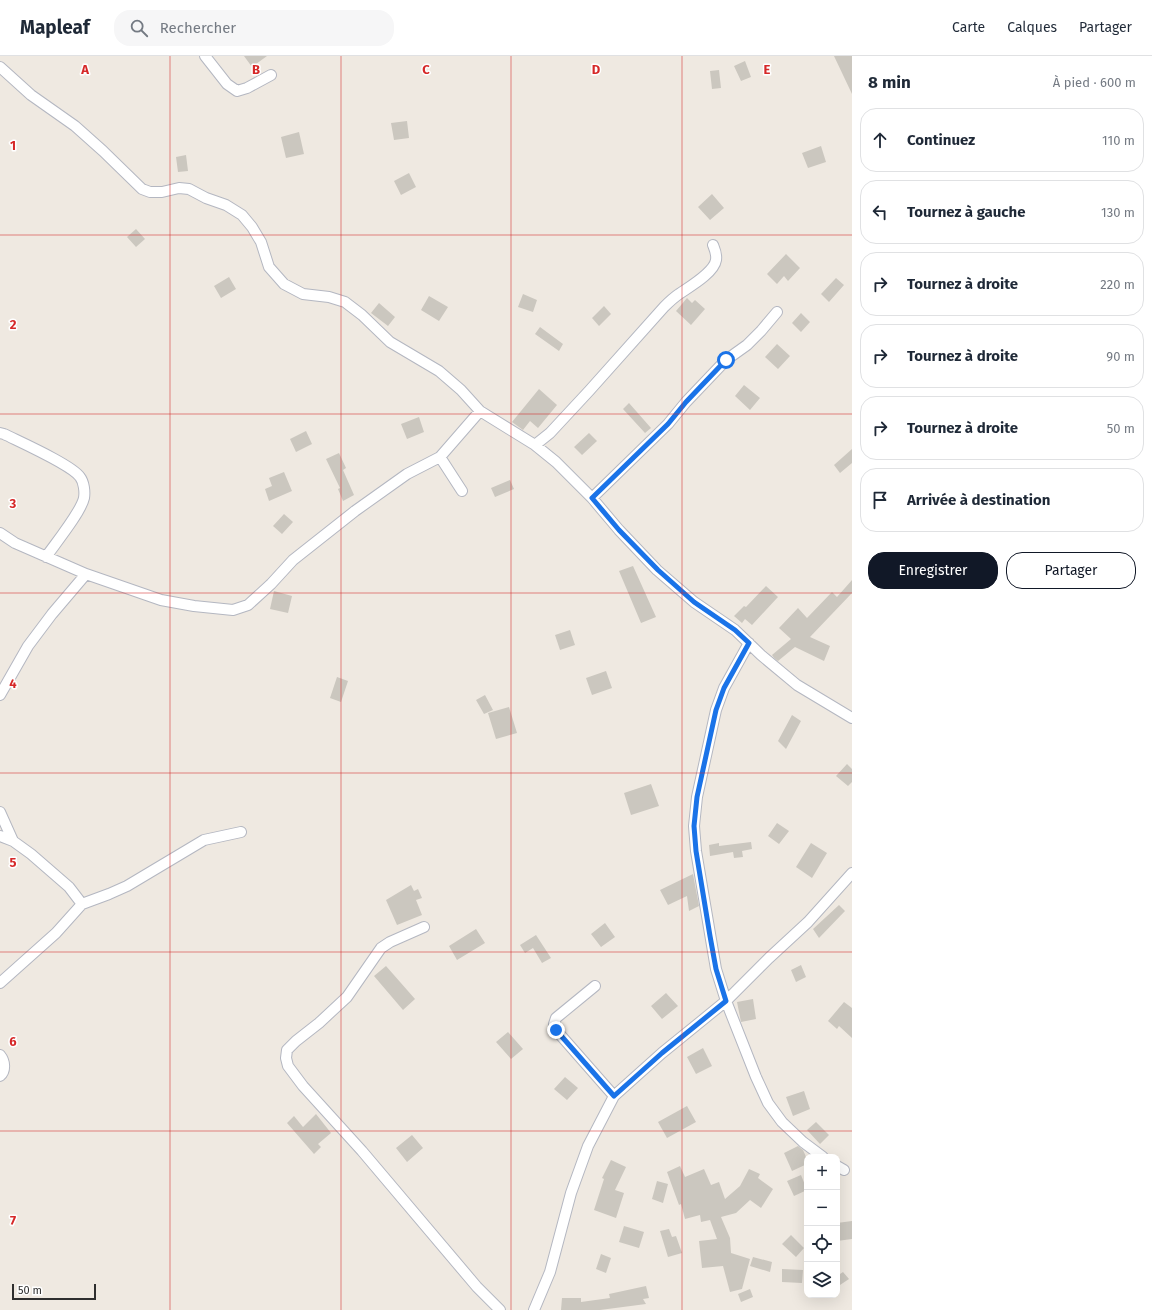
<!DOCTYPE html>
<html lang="fr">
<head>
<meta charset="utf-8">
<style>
  body { margin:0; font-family:"Fira Sans",sans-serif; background:#f6f6f7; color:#1f2937 }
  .controls { position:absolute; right:12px; bottom:12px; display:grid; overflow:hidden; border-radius:8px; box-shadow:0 4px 16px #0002 }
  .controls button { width:36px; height:36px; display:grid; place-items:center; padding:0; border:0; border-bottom:1px solid #e0e1e3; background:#fff; color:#1f2937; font:20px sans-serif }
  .scale { position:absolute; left:12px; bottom:10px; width:84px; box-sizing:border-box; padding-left:4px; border:2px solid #2e2e2e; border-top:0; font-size:11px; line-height:14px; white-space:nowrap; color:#2e2e2e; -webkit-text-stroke:3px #fff; paint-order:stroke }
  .stop { position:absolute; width:12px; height:12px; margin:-9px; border:3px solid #1a73e8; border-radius:50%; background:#fff }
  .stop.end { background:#1a73e8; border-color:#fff; box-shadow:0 1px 4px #0008 }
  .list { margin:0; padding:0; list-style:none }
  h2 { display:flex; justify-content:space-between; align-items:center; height:52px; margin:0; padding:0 16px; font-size:17px }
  h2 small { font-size:13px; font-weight:400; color:#747a83 }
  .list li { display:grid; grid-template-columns:26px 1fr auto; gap:12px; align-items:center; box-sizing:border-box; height:64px; margin:0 8px 8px; padding:0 8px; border:1px solid #e0e1e3; border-radius:16px }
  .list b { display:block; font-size:15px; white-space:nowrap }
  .list em { font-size:13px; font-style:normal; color:#747a83 }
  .actions { display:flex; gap:8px; padding:12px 16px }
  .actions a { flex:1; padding:9px 0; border:1px solid #111827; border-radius:16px; text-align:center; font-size:14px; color:#111827 }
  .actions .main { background:#111827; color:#fff }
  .icon { flex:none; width:22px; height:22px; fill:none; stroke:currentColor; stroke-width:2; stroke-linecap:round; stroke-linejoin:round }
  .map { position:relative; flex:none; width:852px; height:1254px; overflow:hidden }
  header { display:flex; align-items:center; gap:24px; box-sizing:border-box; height:56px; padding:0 20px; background:#fff; border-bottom:1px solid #e0e1e3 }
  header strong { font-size:19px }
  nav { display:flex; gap:22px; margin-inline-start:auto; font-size:14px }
  .search { width:280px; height:36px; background:#f6f6f7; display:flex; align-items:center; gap:10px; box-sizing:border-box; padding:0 14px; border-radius:16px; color:#747a83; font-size:15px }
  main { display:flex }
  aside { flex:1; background:#fff }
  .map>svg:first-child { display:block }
</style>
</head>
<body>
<header>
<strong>Mapleaf</strong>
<div class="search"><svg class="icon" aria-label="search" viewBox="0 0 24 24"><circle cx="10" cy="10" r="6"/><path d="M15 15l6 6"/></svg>Rechercher</div>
<nav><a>Carte</a><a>Calques</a><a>Partager</a></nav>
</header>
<main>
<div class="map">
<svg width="852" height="1254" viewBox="0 0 852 1254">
  <rect width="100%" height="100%" fill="#efe9e1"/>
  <path fill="#cbc7bf" d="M244,0H267L252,11Z
    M834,0H852V38Z
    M745,5L751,21L741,25L734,10Z
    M719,14L721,32L712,33L710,15Z
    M407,65L409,82L394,84L391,67Z
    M299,76L304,98L286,102L281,81Z
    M821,90L826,106L808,112L802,97Z
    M186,99L188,115L178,116L176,101Z
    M409,117L416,131L401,139L394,125Z
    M712,138L724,152L710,164L698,151Z
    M136,173L145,183L136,191L127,181Z
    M786,198L800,212L788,225L784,220L777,228L767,218Z
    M229,221L236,233L221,242L214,230Z
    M836,222L844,229L829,246L821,238Z
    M523,238L537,244L533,256L518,251Z
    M429,240L448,251L439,265L421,254Z
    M687,242L692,247L695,244L705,253L691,269L676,255Z
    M379,247L395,261L388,270L371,257Z
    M604,250L611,258L599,270L592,262Z
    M801,257L810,266L801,276L792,267Z
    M540,271L563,288L559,295L535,278Z
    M777,288L790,300L778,313L765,301Z
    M744,329L760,342L750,354L735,340Z
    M539,333L557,349L538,372L530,365L523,374L512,366Z
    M629,347L651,372L645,377L623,353Z
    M419,361L424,376L407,383L401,368Z
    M306,375L312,388L296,396L290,383Z
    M589,377L597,385L582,399L574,391Z
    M852,393V407L840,417L834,409Z
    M339,397L346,412L343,414L354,439L343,445L338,433L340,432L326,403Z
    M284,416L292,435L269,445L265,433L272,430L269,422Z
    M510,424L514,433L495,441L491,432Z
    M284,458L293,466L282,478L273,470Z
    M633,510L656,561L641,567L619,515Z
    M852,524V537L810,581L830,590L824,605L795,591L778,605L774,602L772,599L791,583L779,572L798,552L807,562L832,536L837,541Z
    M766,530L778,541L752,569L745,563L742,567L734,560L744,550L746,551Z
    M274,535L292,540L288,557L270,553Z
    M570,574L575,589L560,594L555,579Z
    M606,615L612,632L592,639L586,622Z
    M337,621L348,625L341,646L330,642Z
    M485,639L493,654L484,658L476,644Z
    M509,651L517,677L496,683L488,657Z
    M792,659L801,665L786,693L778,685Z
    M847,708L852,713V726L848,730L836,720Z
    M651,728L659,750L631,759L624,737Z
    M777,767L789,775L779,788L768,780Z
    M751,786L752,793L742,795L743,801L734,802L733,796L710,800L709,789L719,787V790Z
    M811,787L827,797L812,822L796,811Z
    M693,818L699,850L689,855L687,840L668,849L660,834Z
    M411,829L414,835L418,833L422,842L416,844L422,859L397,869L386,844Z
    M839,849L845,855L819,882L813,873Z
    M605,867L615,881L601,891L591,878Z
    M476,873L485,887L457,904L449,890Z
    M536,879L551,902L542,907L533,892L525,897L520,889Z
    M801,909L806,921L796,926L791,914Z
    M386,910L415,943L403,954L374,920Z
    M666,937L678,950L662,963L651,950Z
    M753,943L756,963L741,966L737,946Z
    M844,946L852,952V982L839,970L837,973L828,965Z
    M508,976L523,993L511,1003L496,986Z
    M703,992L712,1010L696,1018L687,1001Z
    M565,1021L578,1032L567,1044L554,1033Z
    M804,1035L810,1053L793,1060L786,1041Z
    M687,1050L696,1066L667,1082L658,1066Z
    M316,1058L331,1077L318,1088L321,1091L314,1098L287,1067L294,1060L303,1071Z
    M816,1066L829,1079L820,1088L807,1074Z
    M412,1079L423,1092L407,1106L396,1092Z
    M798,1090L803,1094L807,1103V1108L792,1115L784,1097Z
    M611,1104L626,1111L615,1134L624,1137L616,1162L594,1154L604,1123L602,1122Z
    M680,1110L685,1121L704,1113L711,1129L719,1126L725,1143L740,1130L749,1113L760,1118L758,1122L773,1133L761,1152L750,1144L736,1157L721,1161L730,1182L731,1197L750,1203L742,1233L730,1236L723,1210L702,1212L699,1185L717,1183L710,1164L701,1166L700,1159L685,1163L681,1148L679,1149L667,1116Z
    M801,1119L807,1134L794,1140L787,1125Z
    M657,1125L668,1128L663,1147L652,1143Z
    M852,1165V1183L837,1185V1167Z
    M624,1170L644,1176L639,1192L619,1186Z
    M669,1173L672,1181L676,1180L682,1197L668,1201L660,1175Z
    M791,1179L804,1192L796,1201L782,1188Z
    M601,1198L611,1202L606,1217L596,1213Z
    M753,1201L772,1206L770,1216L750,1210Z
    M782,1213L803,1214L802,1227L782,1226Z
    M843,1216L849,1223L837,1231V1220Z
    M646,1230L649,1242L643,1243L646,1248L600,1254H561L562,1242H581V1246L610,1242L609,1238Z
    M750,1233L753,1241L741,1246L738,1238Z"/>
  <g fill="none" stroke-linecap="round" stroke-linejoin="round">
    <g stroke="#b4b7c1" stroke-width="12">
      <path id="minor" d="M205,0L227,28L237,35L247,32L271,19
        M0,11L31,39L75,70L103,95L142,133L150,136H162L179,132L189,133L206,142L226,149L242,159L252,171L261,186L269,211L284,228L303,238L329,241L345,246L362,259L390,286L439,315L461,334L480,355L535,389L556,406L592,442L619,474L657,514L694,546L735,574L761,599L797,629L852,662
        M0,377L4,378C20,386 72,409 80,421C84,426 85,436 84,442C81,456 55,488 46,501
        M535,389L550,377L589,335L664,251C669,246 673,242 679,238C689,231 714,217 716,204C717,198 715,194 713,189
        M440,401L462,435
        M592,442L668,368L686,346L726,304L747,289L761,275L777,256
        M0,477L15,487L86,518L161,544L194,550L233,554L248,549L271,528L293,504L355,455L407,418L440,401L480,355
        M749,587L724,632L716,654L697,741L694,770L696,795L716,913L726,945L756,1021L768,1047L782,1066L803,1086L823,1101
        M0,639L28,590L52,558L86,518
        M0,756L13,785
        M0,780L13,785L31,798L69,831L82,848
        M424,871L390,886L381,892L347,941L319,967L296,985L287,994L286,1002L288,1010L303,1030L362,1095L477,1231L500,1254
        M0,927L56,877L82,848L109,838L127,830L204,784L241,776
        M595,930L556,962L554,968L556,974L614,1040
        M0,999C5,1005 6,1015 0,1020
        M837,1110L844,1114
        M534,1254L550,1216L571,1137L588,1090L614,1040L662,997L726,945L769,902L808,866L852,817"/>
    </g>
    <use href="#minor" stroke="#fff" stroke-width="10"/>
  </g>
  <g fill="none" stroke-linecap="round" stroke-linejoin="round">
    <path stroke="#1a73e8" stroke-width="5" d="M556,974L614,1040L662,997L726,945L716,913L710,880L696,795L694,770L697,741L716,654L724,632L749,587L735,574L694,546L658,514L619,474L592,442L668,368L686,346L726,304"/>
  </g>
  <path fill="none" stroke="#d62828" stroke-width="1" stroke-opacity="0.55" d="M170,0V1254M341,0V1254M511,0V1254M682,0V1254M0,179H852M0,358H852M0,537H852M0,717H852M0,896H852M0,1075H852"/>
  <g font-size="13" text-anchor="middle" font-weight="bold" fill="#d62828" stroke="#fff" stroke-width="3" stroke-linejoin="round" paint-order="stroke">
    <text x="85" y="18">A</text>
    <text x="256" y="18">B</text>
    <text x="426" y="18">C</text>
    <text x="596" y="18">D</text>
    <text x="767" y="18">E</text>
    <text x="13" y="94">1</text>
    <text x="13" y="273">2</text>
    <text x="13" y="452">3</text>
    <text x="13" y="632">4</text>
    <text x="13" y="811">5</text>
    <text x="13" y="990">6</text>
    <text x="13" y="1169">7</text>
  </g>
</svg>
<div class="controls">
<button>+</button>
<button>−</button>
<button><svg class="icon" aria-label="locate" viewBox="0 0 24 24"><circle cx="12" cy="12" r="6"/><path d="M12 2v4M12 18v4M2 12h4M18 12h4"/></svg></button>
<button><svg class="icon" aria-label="layers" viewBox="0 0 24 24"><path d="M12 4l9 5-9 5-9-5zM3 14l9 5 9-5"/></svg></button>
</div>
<div class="scale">50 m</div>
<div class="stop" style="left:726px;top:304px"></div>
<div class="stop end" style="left:556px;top:974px"></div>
</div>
<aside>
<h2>8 min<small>À pied · 600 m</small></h2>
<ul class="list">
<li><svg class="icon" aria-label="ahead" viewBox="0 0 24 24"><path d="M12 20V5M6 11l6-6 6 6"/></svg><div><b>Continuez</b></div><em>110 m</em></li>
<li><svg class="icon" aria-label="left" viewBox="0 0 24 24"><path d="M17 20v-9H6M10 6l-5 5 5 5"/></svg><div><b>Tournez à gauche</b></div><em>130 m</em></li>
<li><svg class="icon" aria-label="right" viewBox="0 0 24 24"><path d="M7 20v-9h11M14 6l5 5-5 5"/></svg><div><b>Tournez à droite</b></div><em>220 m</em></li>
<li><svg class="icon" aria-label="right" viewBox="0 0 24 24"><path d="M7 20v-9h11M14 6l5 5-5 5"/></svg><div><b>Tournez à droite</b></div><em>90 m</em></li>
<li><svg class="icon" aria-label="right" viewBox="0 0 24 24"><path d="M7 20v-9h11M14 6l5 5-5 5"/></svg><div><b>Tournez à droite</b></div><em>50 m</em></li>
<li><svg class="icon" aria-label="arrive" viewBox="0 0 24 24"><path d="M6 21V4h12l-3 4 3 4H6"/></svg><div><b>Arrivée à destination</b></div></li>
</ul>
<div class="actions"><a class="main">Enregistrer</a><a>Partager</a></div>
</aside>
</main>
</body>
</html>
